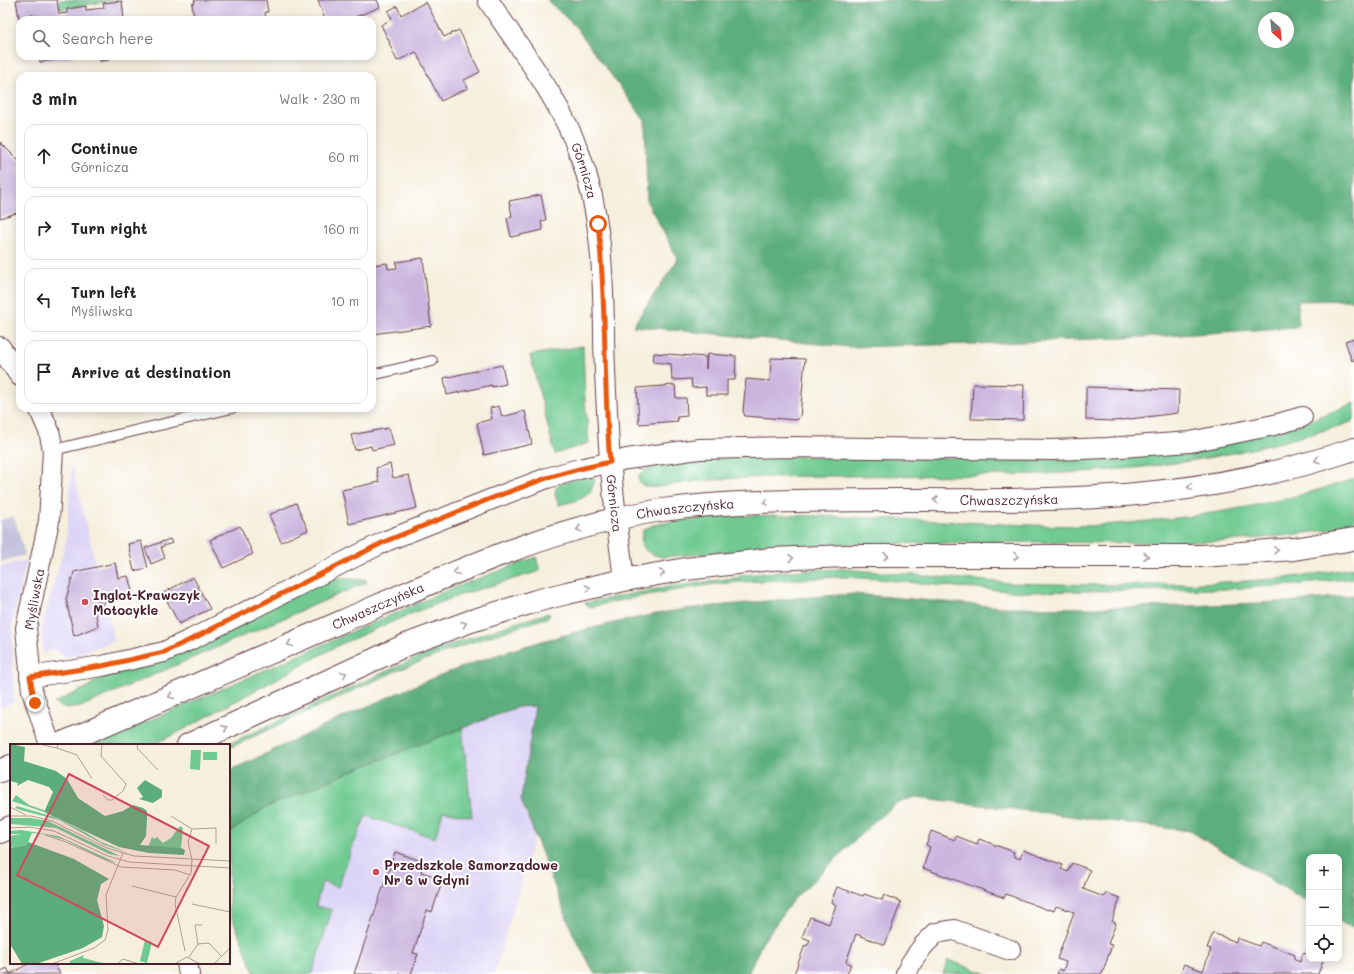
<!DOCTYPE html>
<html lang="en">
<head>
<meta charset="utf-8">
<style>
  body { margin:0; font-family:Mali,sans-serif; background:#f6f6f6; color:#222 }
  .controls { position:absolute; right:12px; bottom:12px; display:grid; overflow:hidden; border-radius:8px; box-shadow:0 2px 10px #0003 }
  .controls button { width:36px; height:36px; display:grid; place-items:center; padding:0; border:0; border-bottom:1px solid #e0e0e0; background:#fff; color:#222; font:20px sans-serif }
  .compass { position:absolute; left:1258px; top:12px; width:36px; height:36px; border-radius:50%; background:#fff; box-shadow:0 2px 10px #0003; rotate:153deg }
  .stop { position:absolute; width:12px; height:12px; margin:-9px; border:3px solid #ea580c; border-radius:50%; background:#fff }
  .stop.end { background:#ea580c; border-color:#fff; box-shadow:0 1px 4px #0008 }
  .list { margin:0; padding:0; list-style:none }
  h2 { display:flex; justify-content:space-between; align-items:center; height:52px; margin:0; padding:0 16px; font-size:17px }
  h2 small { font-size:13px; font-weight:400; color:#767676 }
  .list li { display:grid; grid-template-columns:26px 1fr auto; gap:12px; align-items:center; box-sizing:border-box; height:64px; margin:0 8px 8px; padding:0 8px; border:1px solid #e0e0e0; border-radius:12px }
  .list b { display:block; font-size:15px; white-space:nowrap }
  .list p { margin:0; font-size:13px; white-space:nowrap; color:#767676 }
  .list em { font-size:13px; font-style:normal; color:#767676 }
  .icon { flex:none; width:22px; height:22px; fill:none; stroke:currentColor; stroke-width:2; stroke-linecap:round; stroke-linejoin:round }
  .map { position:relative; flex:none; width:1354px; height:974px; overflow:hidden }
  .search { position:absolute; background:#fff; box-shadow:0 2px 10px #0003; left:16px; top:16px; width:360px; height:44px; display:flex; align-items:center; gap:10px; box-sizing:border-box; padding:0 14px; border-radius:12px; color:#767676; font-size:15px }
  .panel { position:absolute; background:#fff; box-shadow:0 2px 10px #0003; left:16px; top:72px; width:360px; height:340px; border-radius:12px }
  .map>svg:first-child { display:block }
</style>
</head>
<body>
<div class="map">
<svg width="1354" height="974" viewBox="0 0 1354 974">
  <rect width="100%" height="100%" fill="#fff"/>
  <filter id="ink" filterUnits="userSpaceOnUse"><feTurbulence type="fractalNoise" baseFrequency=".025" numOctaves="2"/><feDisplacementMap in="SourceGraphic" scale="8" xChannelSelector="R" yChannelSelector="G"/><feConvolveMatrix kernelMatrix="1 2 1 2 8 2 1 2 1" color-interpolation-filters="sRGB"/></filter>
  <filter id="wash" filterUnits="userSpaceOnUse"><feTurbulence type="fractalNoise" baseFrequency=".012" numOctaves="4" result="noise"/><feDisplacementMap in="SourceGraphic" scale="16" xChannelSelector="R" yChannelSelector="G"/><feGaussianBlur stdDeviation="0.9" result="paint"/><feColorMatrix in="noise" values="0 0 0 0 0 0 0 0 0 0 0 0 0 0 0 0 0 1.4 0 .05"/><feComposite in="paint" operator="in"/></filter>
  <g filter="url(#wash)">
    <rect width="100%" height="100%" fill="#f6efdd"/>
    <path fill="#ddd5f6" d="M72,464L114,641L66,658L53,649L43,654L41,629L66,541Z
      M27,560L12,625L14,702L0,708V567Z
      M535,706L521,799L535,834L494,974H255L229,910V833L366,765L519,707Z"/>
    <path fill="#c2c1dc" d="M14,516L25,555L0,562V520Z"/>
    <path fill="#6fca91" stroke="#5c745e" d="M59,0H118L60,9Z
      M583,346L585,399L589,443L555,454L530,355Z
      M1354,403V421L1343,425C1282,443 1224,457 1161,465C1023,482 882,472 743,478C720,479 698,481 675,484C667,485 656,488 647,487C643,486 641,484 639,481V475L647,469L664,465L718,458L743,456L1049,459L1120,457L1301,424Z
      M589,475L595,479C591,500 577,500 559,505L555,495L556,487L559,484Z
      M1354,479V525L1327,530L1274,537L1229,541L1132,543L1037,542L844,544L662,557C646,553 638,549 643,530L653,525C716,514 780,514 844,517C921,519 998,525 1075,526C1100,526 1125,523 1149,521C1219,514 1288,501 1354,479Z
      M536,557L540,571L460,595L413,613L341,644L177,733L152,745H93L448,590Z
      M1354,568V578L1296,585L1226,589L1024,592L945,586L878,579L843,577L740,582L715,584L647,595L590,607L585,603L667,587L740,577V575L807,570L843,569L1010,583L1100,585L1179,584L1248,581L1286,578Z
      M332,577L360,580L365,579L367,582L80,707C68,709 64,709 54,703L86,688L104,675Z
      M549,613V617L475,641L396,671L229,748V745H226L387,671L438,649L515,623Z
      M462,728L472,817L443,811L435,838L366,816L354,843L338,887L322,882L316,906L332,910L312,974H255L229,910V833L265,808L366,765Z
      M948,960L987,974H943Z"/>
    <path fill="#5bae7b" stroke="#526653" fill-rule="evenodd" d="M547,0H1354V300L1298,301V327L1166,336L976,344L850,347L633,326L678,259L647,202L645,121L575,26ZM1264,18H1288V42H1264Z
      M855,594L1000,607L1091,608L1189,606L1302,601L1354,595V927L1346,925L1339,921V857H1309V903L1190,831L916,797L896,804L877,819L793,900L762,943L748,974H595L573,934L521,799L535,706L518,707L366,765L265,808L229,833V771C330,724 431,672 539,642C586,629 635,617 684,609C701,607 719,606 736,604C776,600 815,596 855,594Z"/>
    <g id="blocks">
      <path fill="#cbb5df" d="M16,0H57L59,14L67,13V9L86,6V10L104,8L103,3L122,1L124,20H33V15L19,18Z
        M194,0H266L268,12H265L266,20H194L192,4L195,3Z
        M318,0H377L380,7L348,20H325Z
        M426,2L444,37L459,30L480,72L464,80L468,88L441,101L416,52L397,61L389,43H390L381,25L392,19L388,11L397,6L401,15Z
        M39,56H74V57L40,62Z
        M98,56H108L109,60L99,61Z
        M0,142L20,162V212L0,218Z
        M541,195L546,220L541,222L543,230L511,237L507,218L512,216L509,201Z
        M423,258L431,326L372,334V265L387,263L388,269L397,268L396,262Z
        M1354,338V360L1352,361L1345,341Z
        M654,353L706,357V369L707,354L736,356L735,380H727V395H706V387L692,388L691,379L672,380L671,364L653,362Z
        M771,358L805,359L800,417L797,420L745,416L743,411L746,379L770,381Z
        M502,365L506,384L492,387V385L447,395L444,378Z
        M973,384L1024,385L1023,420L971,419Z
        M675,385L676,398H686L687,416L677,417L678,421L639,424L637,388Z
        M1086,387L1179,390L1178,413L1114,421L1086,420Z
        M499,406L502,417L525,411L532,444L484,455L477,423L492,419L490,408Z
        M389,428L394,445L372,450L371,446L355,450L351,435Z
        M390,464L393,478L409,475L417,508L349,524L342,490L379,482L376,468Z
        M296,503L308,530L281,542L269,515Z
        M240,526L253,554L223,568L210,540Z
        M170,539L172,543L161,547L165,558L151,564L145,548Z
        M141,541L148,568L134,571L128,544Z
        M115,563L118,578L128,576L133,595L104,601V604H101L100,602L94,603L98,626L74,636L66,599L74,572Z
        M193,577L210,609L179,624L163,593Z
        M931,831L955,840L956,836L977,844L979,839L1014,852L1013,856L1020,859L1023,850L1063,865L1061,869L1068,872L1072,863L1090,870L1083,889L1104,897L1106,893L1120,898L1112,921L1116,923L1108,944L1112,945L1102,974H1057L1059,969L1063,971L1066,962L1057,959L1074,912L1056,906L1054,911L1048,909V910L1006,894L1004,898L1002,897L923,868L930,847L926,845Z
        M395,852L424,862L421,872L443,879L432,912L427,910L413,953L418,954L411,974H354Z
        M837,887L863,896L864,894L882,900L884,895L901,902L885,945L856,934L846,962L851,964L847,974H794L805,945L807,946L810,940L802,937L810,917L829,924L836,905L831,902Z
        M1213,933L1236,942L1237,938L1259,946L1261,942L1295,955L1294,959L1300,962L1303,953L1309,955V959H1318L1323,961L1318,974H1180L1184,964L1203,971L1211,949L1207,948Z
        M30,963H54L60,974H0V972L7,968L10,974Z"/>
    </g>
  </g>
  <g filter="url(#ink)">
    <use href="#blocks" fill-opacity="0" stroke="#643e46" stroke-width="1"/>
    <g fill="none" stroke-linecap="round" stroke-linejoin="round">
      <g stroke="#643e46" stroke-width="12">
        <path id="service" d="M372,375L432,361
          M53,450L232,408"/>
      </g>
      <g stroke="#643e46" stroke-width="22">
        <g id="minor">
          <path id="s1" d="M488,0C520,49 560,99 580,155C601,212 603,270 604,330C604,362 606,395 608,428C610,479 618,530 624,580"/>
          <path d="M0,347L20,376"/>
          <path d="M39,408L49,431L53,450L49,521L26,628L32,691L50,745"/>
          <path d="M30,677L102,666L164,652L192,639L386,541L492,499L547,478L579,469L627,459L699,449L789,447L1052,450L1107,448L1190,442L1274,425L1302,417"/>
          <path d="M187,963L189,974"/>
          <path d="M906,974L911,963L923,946L936,933L954,930L1010,950"/>
        </g>
      </g>
      <g stroke="#643e46" stroke-width="24">
        <g id="primary">
          <path id="s2" d="M58,745C153,704 248,663 343,621C446,576 550,527 662,510C736,500 811,501 885,500C975,500 1066,502 1156,492C1221,485 1292,470 1354,449"/>
          <path d="M188,745L406,645L471,621L536,601L567,593L624,580L686,569L771,559L847,556H1203L1294,549L1354,539"/>
          <path d="M0,771L11,766"/>
          <path d="M0,832L11,827"/>
        </g>
      </g>
      <use href="#service" stroke="#fff" stroke-width="10"/>
      <use href="#minor" stroke="#fff" stroke-width="20"/>
      <use href="#primary" stroke="#fff" stroke-width="22"/>
    </g>
    <defs><path id="oneway-chevron" d="M-2-3.5L2.5 0L-2 3.5" fill="none" stroke-width="1.6" stroke-linecap="round" stroke-linejoin="round"/></defs>
    <g stroke="#ae9aa0">
      <use href="#oneway-chevron" transform="translate(1317 460) rotate(164)"/>
      <use href="#oneway-chevron" transform="translate(1190 487) rotate(171)"/>
      <use href="#oneway-chevron" transform="translate(936 500) rotate(180)"/>
      <use href="#oneway-chevron" transform="translate(766 502) rotate(179)"/>
      <use href="#oneway-chevron" transform="translate(579 529) rotate(165)"/>
      <use href="#oneway-chevron" transform="translate(1276 550) rotate(-4)"/>
      <use href="#oneway-chevron" transform="translate(886 556)"/>
      <use href="#oneway-chevron" transform="translate(1016 556)"/>
      <use href="#oneway-chevron" transform="translate(1146 556)"/>
      <use href="#oneway-chevron" transform="translate(791 558) rotate(-3)"/>
      <use href="#oneway-chevron" transform="translate(456 572) rotate(158)"/>
      <use href="#oneway-chevron" transform="translate(662 573) rotate(-10)"/>
      <use href="#oneway-chevron" transform="translate(588 588) rotate(-12)"/>
      <use href="#oneway-chevron" transform="translate(464 624) rotate(-21)"/>
      <use href="#oneway-chevron" transform="translate(290 644) rotate(157)"/>
      <use href="#oneway-chevron" transform="translate(344 674) rotate(-25)"/>
      <use href="#oneway-chevron" transform="translate(171 696) rotate(157)"/>
      <use href="#oneway-chevron" transform="translate(225 728) rotate(-25)"/>
    </g>
  </g>
  <g fill="none" stroke-linecap="round" stroke-linejoin="round" filter="url(#ink)">
    <path stroke="#ea580c" stroke-width="5" d="M35,703L30,677L102,666L164,652L192,639L386,541L492,498L547,478L579,469L610,462C603,383 607,304 598,224"/>
  </g>
  <g fill="#d1495b" stroke="#fff" stroke-width="1.5">
    <circle cx="85" cy="602" r="4"/>
    <circle cx="376" cy="872" r="4"/>
  </g>
  <g text-anchor="middle" stroke-width="4" stroke-linejoin="round" paint-order="stroke">
    <g font-size="13" fill="#4a1f2b" stroke="#fff">
      <text dy="5" stroke="none"><textPath href="#s1" startOffset="197">Górnicza</textPath></text>
      <text dy="5" stroke="none"><textPath href="#s2" startOffset="997">Chwaszczyńska</textPath></text>
      <text dy="5" stroke="none"><textPath href="#s1" startOffset="532">Górnicza</textPath></text>
      <text dy="5" stroke="none"><textPath href="#s2" startOffset="673">Chwaszczyńska</textPath></text>
      <text transform="translate(34 599) rotate(-80)" y="5">Myśliwska</text>
      <text dy="5" stroke="none"><textPath href="#s2" startOffset="349">Chwaszczyńska</textPath></text>
    </g>
    <g font-size="13" font-weight="bold" fill="#4a1f2b" stroke="#fff" text-anchor="start">
      <text x="93" y="600">Inglot-Krawczyk<tspan x="93" dy="15">Motocykle</tspan></text>
      <text x="384" y="870">Przedszkole Samorządowe<tspan x="384" dy="15">Nr 6 w Gdyni</tspan></text>
    </g>
  </g>
  <g transform="translate(10 744)">
    <rect width="220" height="220" fill="#f6efdd"/>
    <path d="M181,6H191L190,26L180,25ZM193,8H207V16H193ZM6,51L19,61L34,66V68L2,57ZM7,62L44,73L73,87L91,98L119,109L94,101L49,76L10,66L5,64ZM0,74H21L38,77L110,112L99,110L46,84L1,80ZM170,82L173,84L171,104L138,103L142,93L144,95L147,93L153,99L161,94ZM11,86L48,92L107,119L95,116L55,96L33,90L22,89L17,101L0,104V92L11,90H0V87ZM135,196L142,198L137,219L130,217ZM74,211L73,214L97,220H59L60,217Z" fill="#6fca91"/>
    <path d="M0,0L15,3L14,17L46,27L57,35L68,54L95,72L113,67L123,61L133,64L137,67V75L136,92L130,101L171,104L175,106L174,111L139,109L109,103L34,68L43,48L39,43L18,36L7,42L8,39L0,37ZM135,36L152,46V53L143,59L129,55L133,53L127,44ZM18,98L64,115L99,135L91,140L87,156L94,182L92,193L73,204L26,220H12L0,200V104L17,101Z" fill="#5bae7b"/>
    <path fill="none" stroke="#b19c96" stroke-width="1" d="M48,0L47,4L67,11L82,35M92,0L91,12L116,40L113,47L102,56H98L93,51M128,0L127,4L148,26M33,1L47,4M0,63L16,71M0,72H21L42,77L97,104L124,112L220,117M161,72L182,85M0,84L19,83L44,87L98,112L119,118L220,124M182,85L206,84V100M35,91L56,98L111,123L165,126L180,131M122,142L166,153M182,160L220,168M188,200L199,199L212,213M175,207L165,160L166,153L181,129L182,116L178,98L182,85M179,213L188,200L185,181H192M42,220L84,204L95,196L98,186L96,151L113,109M107,220L113,215L129,220M164,220L177,213L190,220M204,220L220,204"/>
    <path fill="#d1495b" fill-opacity="0.15" stroke="#d1495b" stroke-width="2" d="M59,30L199,102L148,203L7,131Z"/>
    <rect width="220" height="220" fill="none" stroke="#4a1f2b" stroke-width="2"/>
  </g>
</svg>
<div class="controls">
<button>+</button>
<button>−</button>
<button><svg class="icon" aria-label="locate" viewBox="0 0 24 24"><circle cx="12" cy="12" r="6"/><path d="M12 2v4M12 18v4M2 12h4M18 12h4"/></svg></button>
</div>
<svg class="compass" viewBox="-18 -18 36 36"><path d="M0-13l5 13h-10z" fill="#e53935"/><path d="M0 13l5-13h-10z" fill="#767676"/></svg>
<div class="stop" style="left:598px;top:224px"></div>
<div class="stop end" style="left:35px;top:703px"></div>
<div class="search"><svg class="icon" aria-label="search" viewBox="0 0 24 24"><circle cx="10" cy="10" r="6"/><path d="M15 15l6 6"/></svg>Search here</div>
<section class="panel">
<h2>3 min<small>Walk · 230 m</small></h2>
<ul class="list">
<li><svg class="icon" aria-label="ahead" viewBox="0 0 24 24"><path d="M12 20V5M6 11l6-6 6 6"/></svg><div><b>Continue</b><p>Górnicza</p></div><em>60 m</em></li>
<li><svg class="icon" aria-label="right" viewBox="0 0 24 24"><path d="M7 20v-9h11M14 6l5 5-5 5"/></svg><div><b>Turn right</b></div><em>160 m</em></li>
<li><svg class="icon" aria-label="left" viewBox="0 0 24 24"><path d="M17 20v-9H6M10 6l-5 5 5 5"/></svg><div><b>Turn left</b><p>Myśliwska</p></div><em>10 m</em></li>
<li><svg class="icon" aria-label="arrive" viewBox="0 0 24 24"><path d="M6 21V4h12l-3 4 3 4H6"/></svg><div><b>Arrive at destination</b></div></li>
</ul>
</section>
</div>
</body>
</html>
